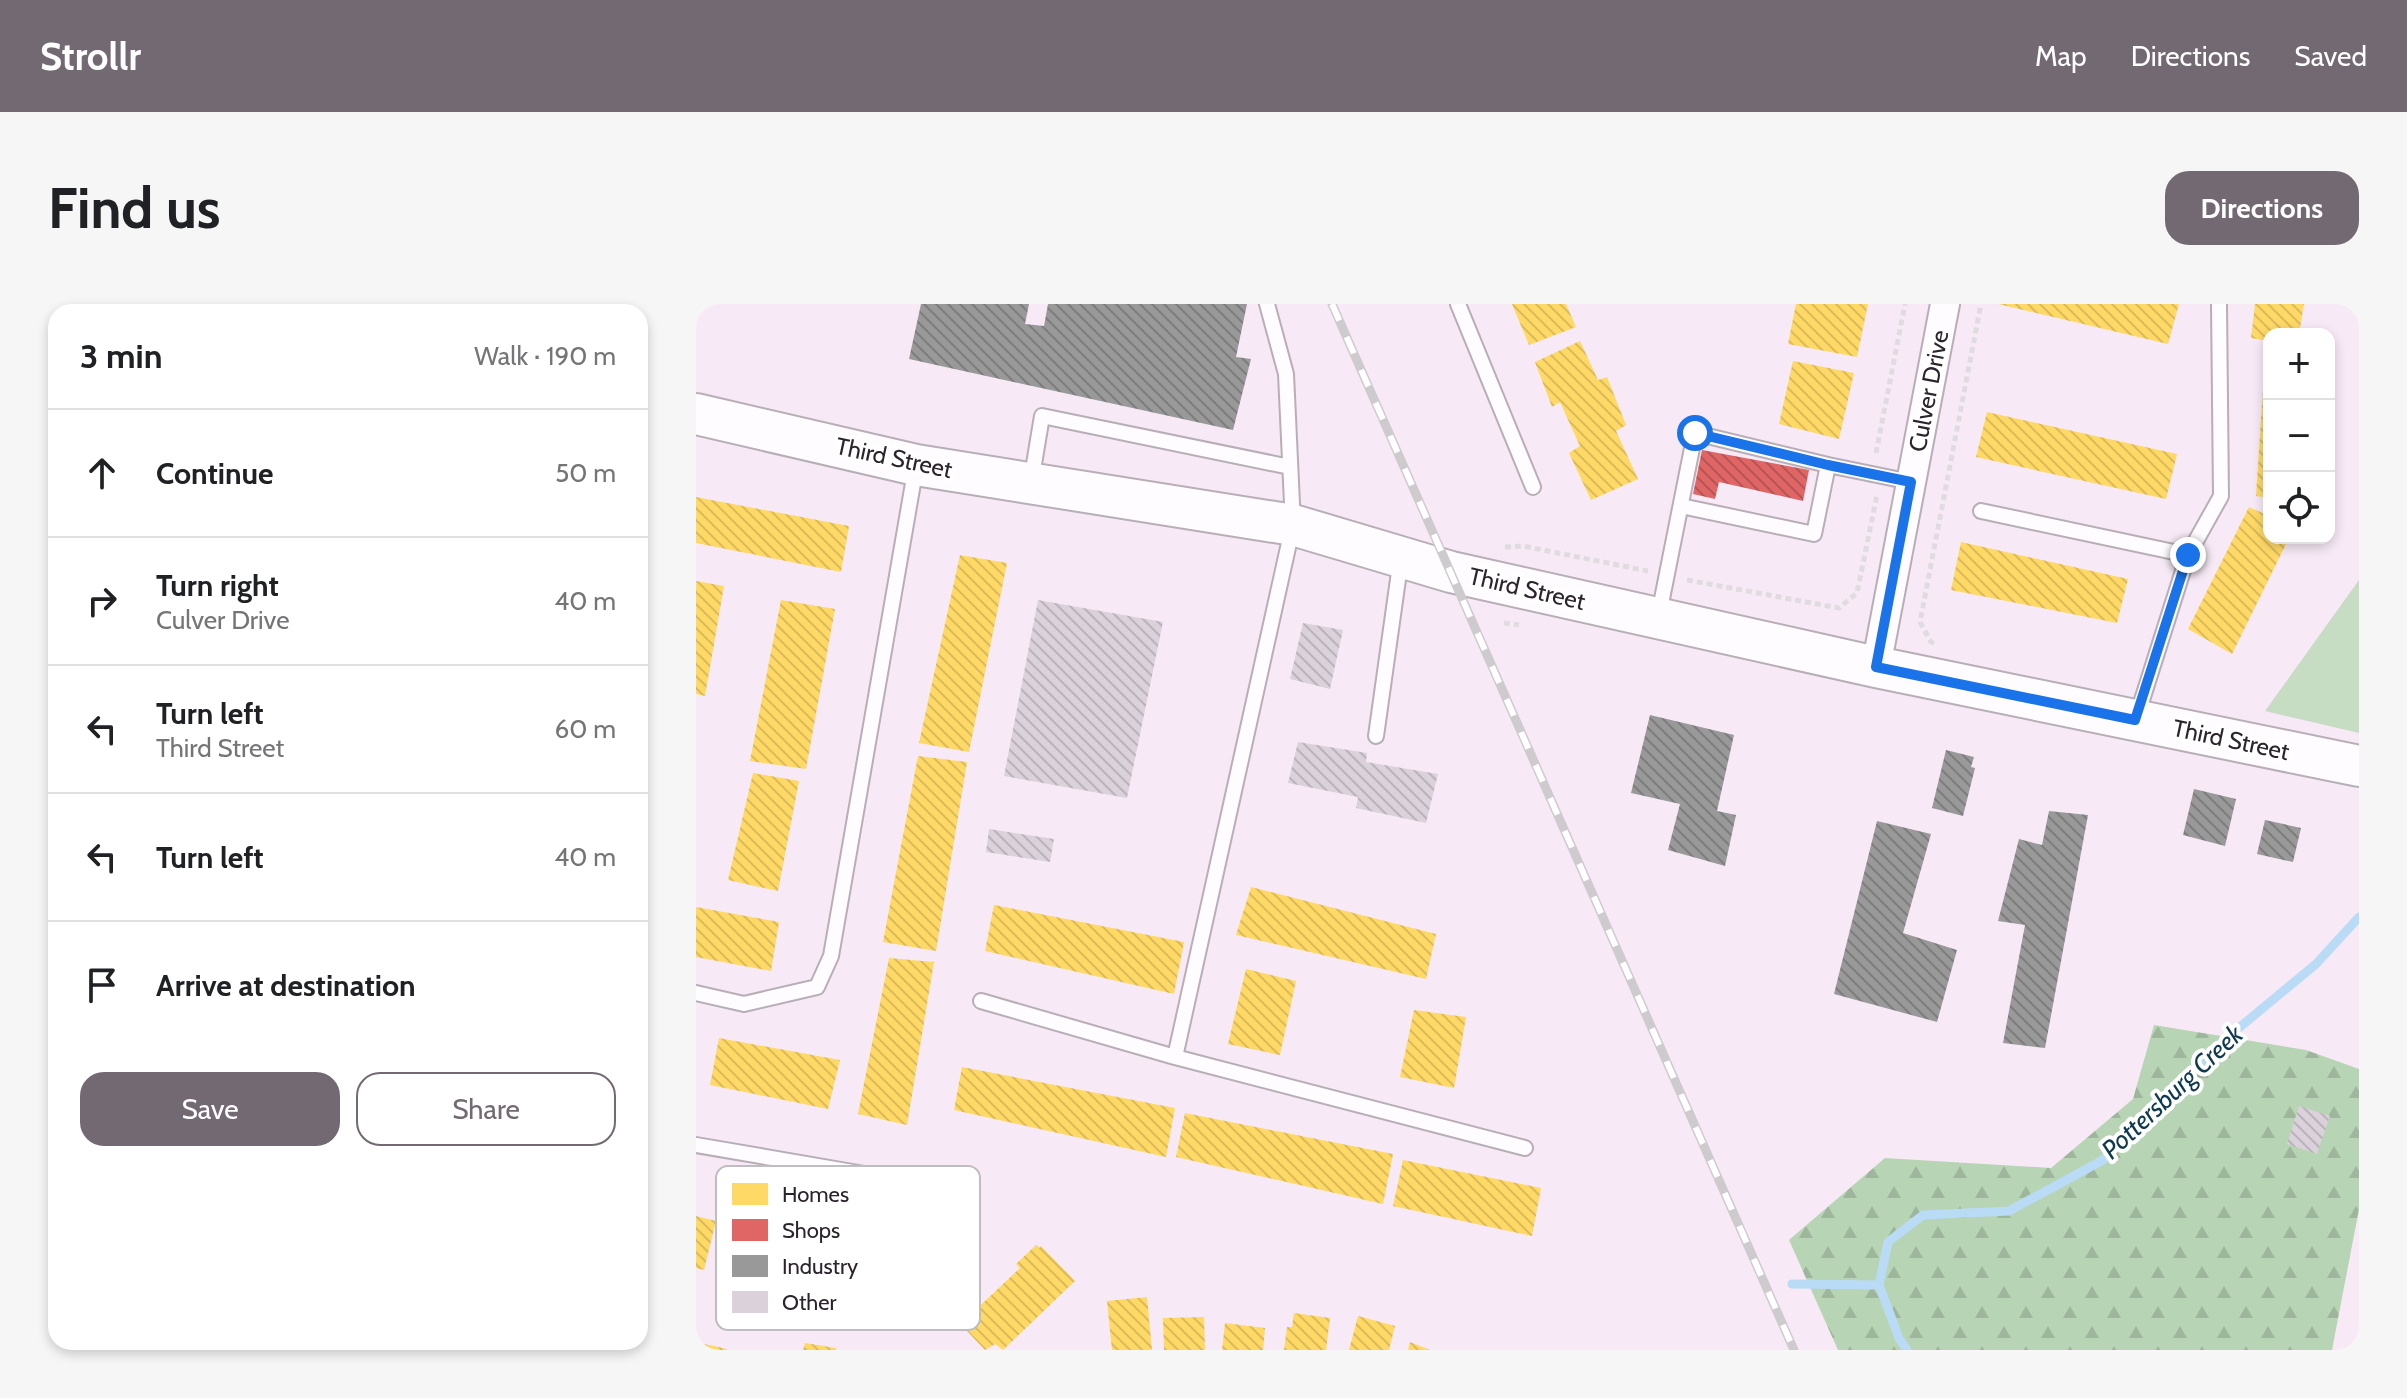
<!DOCTYPE html>
<html lang="en">
<head>
<meta charset="utf-8">
<style>
  body { margin:0; font-family:Cabin,sans-serif; background:#f6f6f6; color:#202124 }
  .controls { position:absolute; right:24px; top:24px; display:grid; overflow:hidden; border-radius:16px; box-shadow:0 4px 12px #0003 }
  .controls button { width:72px; height:72px; display:grid; place-items:center; padding:0; border:0; border-bottom:2px solid #e0e0e0; background:#fff; color:#202124; font:40px sans-serif }
  .stop { position:absolute; width:24px; height:24px; margin:-18px; border:6px solid #1a73e8; border-radius:50%; background:#fff }
  .stop.end { background:#1a73e8; border-color:#fff; box-shadow:0 2px 8px #0008 }
  .list { margin:0; padding:0; list-style:none }
  h2 { display:flex; justify-content:space-between; align-items:center; height:104px; margin:0; padding:0 32px; font-size:34px }
  h2 small { font-size:26px; font-weight:400; color:#757577 }
  .list li { display:grid; grid-template-columns:52px 1fr auto; gap:24px; align-items:center; box-sizing:border-box; height:128px; padding:0 32px; border-top:2px solid #e0e0e0 }
  .list b { display:block; font-size:30px; white-space:nowrap }
  .list p { margin:0; font-size:26px; white-space:nowrap; color:#757577 }
  .list em { font-size:26px; font-style:normal; color:#757577 }
  .actions { display:flex; gap:16px; padding:24px 32px }
  .actions a { flex:1; padding:18px 0; border:2px solid #736973; border-radius:24px; text-align:center; font-size:28px; color:#736973 }
  .actions .main { background:#736973; color:#fff }
  .icon { flex:none; width:44px; height:44px; fill:none; stroke:currentColor; stroke-width:2; stroke-linecap:round; stroke-linejoin:round }
  .map { position:relative; flex:none; width:1663px; height:1046px; overflow:hidden; border-radius:24px }
  header { display:flex; align-items:center; gap:48px; box-sizing:border-box; height:112px; padding:0 40px; background:#736973; color:#fff }
  header strong { font-size:38px }
  nav { display:flex; gap:44px; margin-inline-start:auto; font-size:28px }
  .intro { display:flex; align-items:center; justify-content:space-between; box-sizing:border-box; height:192px; padding:0 48px }
  h1 { margin:0; font-size:56px }
  .button { padding:20px 36px; border-radius:24px; background:#736973; color:#fff; font-size:28px; font-weight:700 }
  main { display:flex; gap:48px; padding:0 48px }
  aside { flex:1; background:#fff; border-radius:24px; box-shadow:0 4px 12px #0003 }
  .map>svg:first-child { display:block }
</style>
</head>
<body>
<header>
<strong>Strollr</strong>
<nav><a>Map</a><a>Directions</a><a>Saved</a></nav>
</header>
<div class="intro"><h1>Find us</h1><a class="button">Directions</a></div>
<main>
<aside>
<h2>3 min<small>Walk · 190 m</small></h2>
<ul class="list">
<li><svg class="icon" aria-label="ahead" viewBox="0 0 24 24"><path d="M12 20V5M6 11l6-6 6 6"/></svg><div><b>Continue</b></div><em>50 m</em></li>
<li><svg class="icon" aria-label="right" viewBox="0 0 24 24"><path d="M7 20v-9h11M14 6l5 5-5 5"/></svg><div><b>Turn right</b><p>Culver Drive</p></div><em>40 m</em></li>
<li><svg class="icon" aria-label="left" viewBox="0 0 24 24"><path d="M17 20v-9H6M10 6l-5 5 5 5"/></svg><div><b>Turn left</b><p>Third Street</p></div><em>60 m</em></li>
<li><svg class="icon" aria-label="left" viewBox="0 0 24 24"><path d="M17 20v-9H6M10 6l-5 5 5 5"/></svg><div><b>Turn left</b></div><em>40 m</em></li>
<li><svg class="icon" aria-label="arrive" viewBox="0 0 24 24"><path d="M6 21V4h12l-3 4 3 4H6"/></svg><div><b>Arrive at destination</b></div></li>
</ul>
<div class="actions"><a class="main">Save</a><a>Share</a></div>
</aside>
<div class="map">
<svg width="1663" height="1046" viewBox="0 0 1663 1046">
  <defs>
    <pattern id="forest-firs" width="22" height="20" patternUnits="userSpaceOnUse" patternTransform="scale(2)"><rect width="22" height="20" fill="#b7d4b4"/><path d="M5 1l3.5 6h-7zM16 11l3.5 6h-7z" fill="#9eb69b"/></pattern>
    <pattern id="homes-back-hatch" width="6" height="6" patternUnits="userSpaceOnUse" patternTransform="scale(2)"><rect width="6" height="6" fill="#ffd966"/><path d="M-1 5l2 2M0 0l6 6M5-1l2 2" fill="none" stroke="#dbba59"/></pattern>
    <pattern id="shops-back-hatch" width="6" height="6" patternUnits="userSpaceOnUse" patternTransform="scale(2)"><rect width="6" height="6" fill="#e06666"/><path d="M-1 5l2 2M0 0l6 6M5-1l2 2" fill="none" stroke="#b65454"/></pattern>
    <pattern id="industry-back-hatch" width="6" height="6" patternUnits="userSpaceOnUse" patternTransform="scale(2)"><rect width="6" height="6" fill="#999"/><path d="M-1 5l2 2M0 0l6 6M5-1l2 2" fill="none" stroke="#7d7d7d"/></pattern>
    <pattern id="building-back-hatch" width="6" height="6" patternUnits="userSpaceOnUse" patternTransform="scale(2)"><rect width="6" height="6" fill="#dad1da"/><path d="M-1 5l2 2M0 0l6 6M5-1l2 2" fill="none" stroke="#bbb3bb"/></pattern>
  </defs>
  <rect width="100%" height="100%" fill="#f7eaf6"/>
  <path fill="#c6dcc3" d="M1663,276V429L1569,407Z"/>
  <path fill="url(#forest-firs)" d="M1458,721L1610,746L1663,765V905L1636,1046H1142L1093,936L1189,854L1355,864L1437,795Z"/>
  <path fill="url(#homes-back-hatch)" d="M816,0H870L880,23L833,41Z
    M1100,0H1172L1161,53L1092,40Z
    M1302,0H1483L1472,40Z
    M1559,0H1608L1603,30H1573V37L1555,34Z
    M884,37L902,76L911,73L930,121L920,127L942,175L895,196L873,149L884,142L864,98L856,103L839,58Z
    M1569,54L1573,55V194L1560,192Z
    M1097,57L1158,69L1143,135L1083,120Z
    M1291,108L1481,150L1470,195L1280,153Z
    M0,193L153,222L145,268L0,239Z
    M1553,203L1573,212V234H1593L1536,350L1492,325Z
    M1265,238L1432,275L1421,319L1255,286Z
    M264,251L311,259L273,448L223,439Z
    M0,277L28,282L9,392L0,390Z
    M85,296L139,305L110,465L54,457Z
    M222,452L271,458L240,647L187,638Z
    M57,469L103,477L82,587L32,576Z
    M555,583L740,630L730,675L540,631Z
    M298,601L488,638L478,690L289,647Z
    M0,603L83,618L75,667L0,653Z
    M193,654L238,658L211,821L162,810Z
    M550,665L600,677L584,751L532,740Z
    M718,706L770,713L758,784L704,773Z
    M23,734L144,756L132,805L14,781Z
    M266,763L479,804L470,853L258,806Z
    M489,809L697,850L687,900L480,853Z
    M707,856L845,884L836,932L697,902Z
    M0,912L20,917L8,966L0,964Z
    M340,941L343,944L345,942L379,977L307,1046L299,1040L289,1046L271,1027L278,1021L271,1014L324,964L320,960Z
    M451,993L456,1046H416L411,997Z
    M598,1009L634,1014L630,1046H588L591,1023H596Z
    M662,1012L699,1022L693,1046H653Z
    M508,1013L509,1046H468L467,1014Z
    M529,1019L569,1024L567,1046H526Z
    M0,1038L31,1045V1046H0Z
    M714,1038L734,1046H712Z
    M109,1039L140,1044V1046H107Z"/>
  <path fill="url(#shops-back-hatch)" d="M1006,146L1113,166L1107,197L1023,178L1019,195L997,190Z"/>
  <path fill="url(#industry-back-hatch)" d="M225,0H333L329,20L348,22L352,0H551L540,53L555,55L537,126L213,55Z
    M954,411L1038,431L1021,507L1040,511L1029,562L972,546L984,500L935,489Z
    M1250,446L1278,453L1275,463L1279,464L1267,512L1236,504Z
    M1498,485L1540,495L1529,542L1487,531Z
    M1353,507L1392,511L1349,744L1307,739L1329,621L1302,617L1323,535L1346,541Z
    M1569,516L1605,524L1597,558L1561,550Z
    M1181,517L1235,530L1207,629L1261,646L1241,718L1138,690Z"/>
  <g fill="none" stroke-linecap="round" stroke-linejoin="round">
    <path stroke="#badbf5" stroke-width="9" d="M1096,980L1183,981
      M1211,1046L1203,1034L1183,981L1192,938L1227,911L1313,907L1407,856L1515,747L1620,660L1663,613"/>
  </g>
  <path fill="url(#building-back-hatch)" d="M342,296L467,318L431,494L308,472Z
    M607,319L647,326L634,385L594,375Z
    M602,438L671,449L670,458L742,470L730,519L660,504L662,493L592,479Z
    M293,525L358,535L354,558L290,548Z
    M1603,802L1634,812L1621,850L1591,840Z"/>
  <g fill="none" stroke-linecap="round" stroke-linejoin="round">
    <g stroke="#b8aeb7" stroke-width="18">
      <path id="lane" d="M762,0L837,183
        M335,178L346,112L594,163
        M985,202L1118,230L1132,161
        M1285,207L1492,251
        M963,310L999,129L1132,161L1215,178
        M1440,415L1492,251L1525,192L1523,0
        M680,432L705,254
        M0,689L48,700L121,683L135,652L220,162
        M285,697L479,753L829,844
        M479,753L597,221L590,70L571,0
        M0,841L180,872"/>
    </g>
    <g stroke="#b8aeb7" stroke-width="32">
      <path id="street" d="M1180,363L1249,0"/>
    </g>
    <g stroke="#b8aeb7" stroke-width="44">
      <path id="secondary" d="M0,110L220,161L597,221L755,268L1180,363L1663,462"/>
    </g>
    <path stroke="#dfdcdf" stroke-width="5" stroke-dasharray="6 4" stroke-linecap="butt" d="M1180,149L1209,0
      M809,243L827,242L952,267
      M991,276L1143,304L1161,289L1181,191
      M808,319L823,321
      M1238,339L1235,338L1224,318L1285,0"/>
    <use href="#lane" stroke="#fefcfe" stroke-width="14"/>
    <use href="#street" stroke="#fefcfe" stroke-width="28"/>
    <use href="#secondary" stroke="#fefcfe" stroke-width="40"/>
    <g stroke="#cecbce" stroke-width="9">
      <path id="rail" d="M636,0L1098,1046"/>
    </g>
    <use href="#rail" stroke="#fff" stroke-width="6" stroke-dasharray="18" stroke-linecap="butt"/>
  </g>
  <g fill="none" stroke-linecap="round" stroke-linejoin="round">
    <path stroke="#1a73e8" stroke-width="10" d="M999,129L1132,161L1215,178L1180,363L1439,416L1492,251"/>
  </g>
  <g text-anchor="middle" stroke-width="8" stroke-linejoin="round" paint-order="stroke">
    <g font-size="24" fill="#2c242c" stroke="#fff">
      <text transform="translate(1233 87) rotate(-79)" y="8">Culver Drive</text>
      <text transform="translate(198 154) rotate(12)" y="8">Third Street</text>
      <text transform="translate(831 285) rotate(13)" y="8">Third Street</text>
      <text transform="translate(1535 436) rotate(12)" y="8">Third Street</text>
    </g>
    <g font-size="26" font-style="italic" fill="#0f394e" stroke="#fff">
      <text transform="translate(1476 788) rotate(-43)" y="9">Pottersburg Creek</text>
    </g>
  </g>
  <rect x="20" y="862" width="264" height="164" rx="12" fill="#fff" stroke="#c0bdc0" stroke-width="2"/>
  <rect x="36" y="879" width="36" height="22" fill="#ffd966"/>
  <rect x="36" y="915" width="36" height="22" fill="#e06666"/>
  <rect x="36" y="951" width="36" height="22" fill="#999"/>
  <rect x="36" y="987" width="36" height="22" fill="#dad1da"/>
  <g font-size="22" fill="#2c242c">
    <text x="86" y="898">Homes</text>
    <text x="86" y="934">Shops</text>
    <text x="86" y="970">Industry</text>
    <text x="86" y="1006">Other</text>
  </g>
</svg>
<div class="controls">
<button>+</button>
<button>−</button>
<button><svg class="icon" aria-label="locate" viewBox="0 0 24 24"><circle cx="12" cy="12" r="6"/><path d="M12 2v4M12 18v4M2 12h4M18 12h4"/></svg></button>
</div>
<div class="stop" style="left:999px;top:129px"></div>
<div class="stop end" style="left:1492px;top:251px"></div>
</div>
</main>
</body>
</html>
